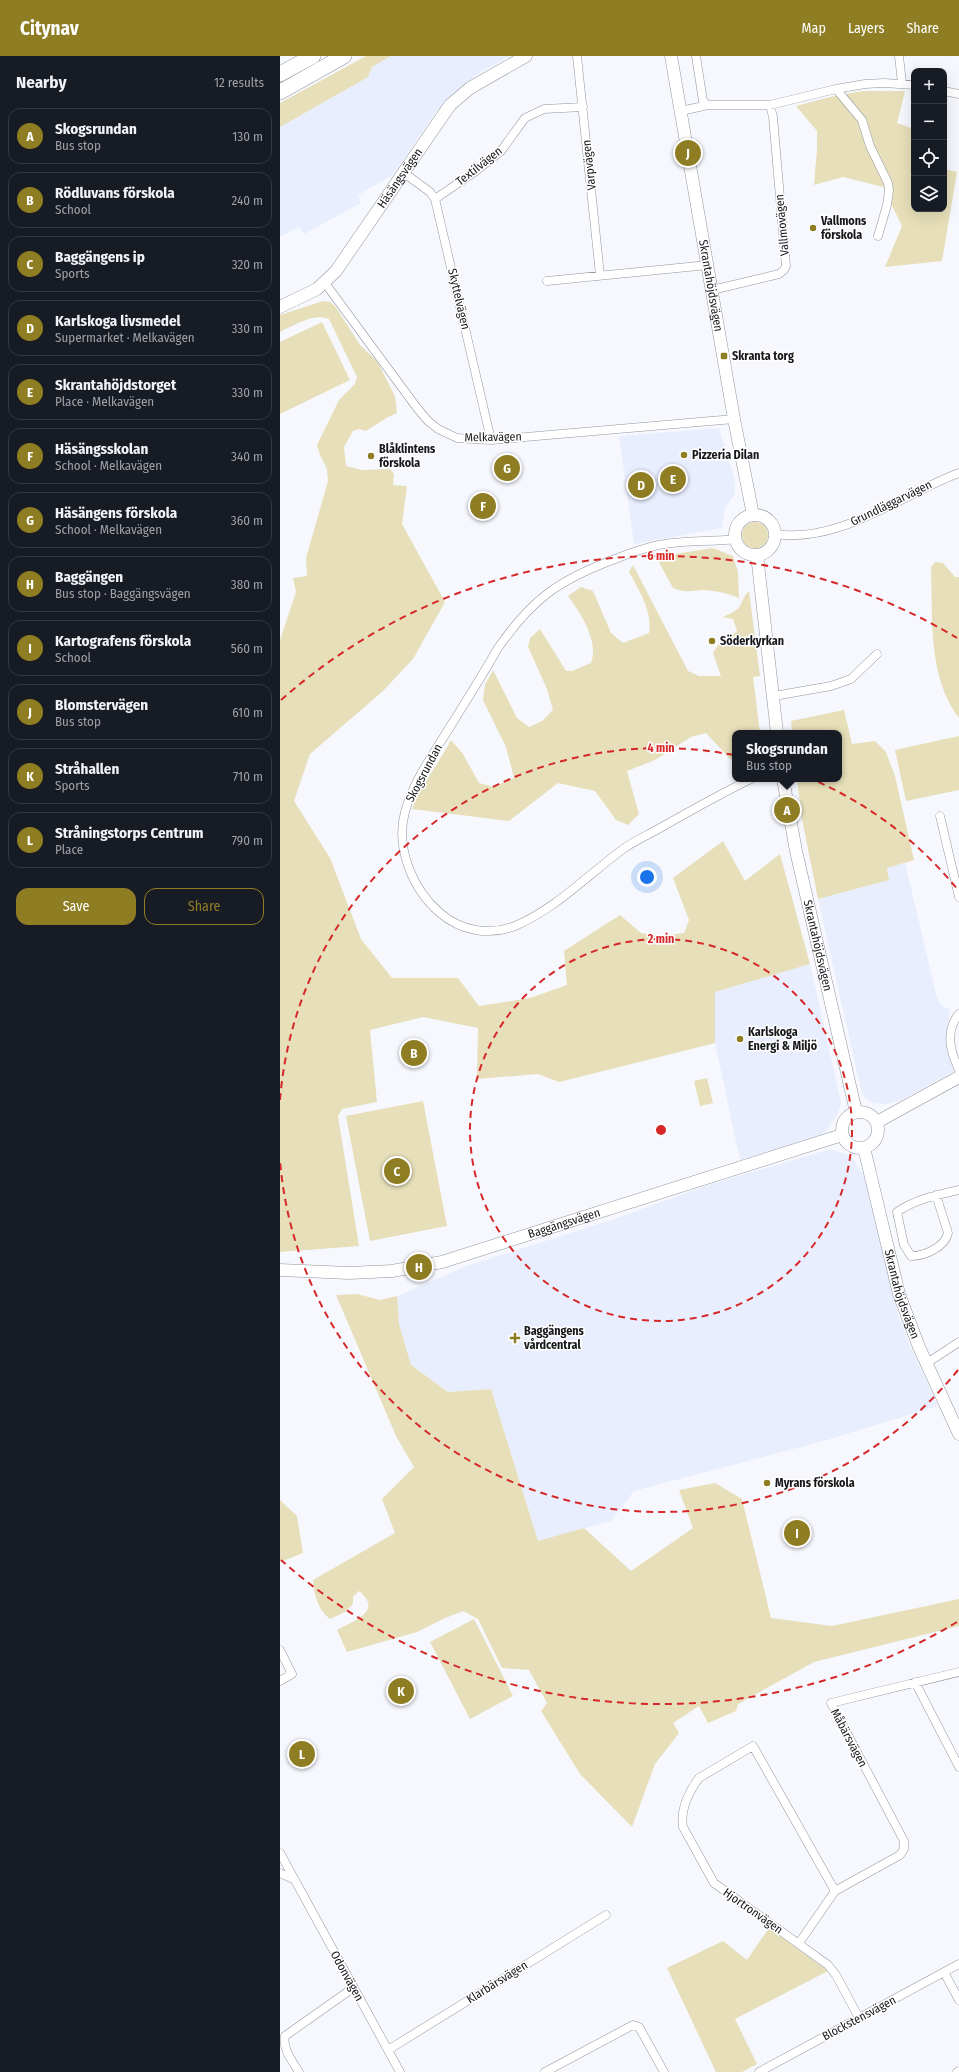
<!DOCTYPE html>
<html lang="en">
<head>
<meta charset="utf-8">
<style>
  body { margin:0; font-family:"Fira Sans Condensed",sans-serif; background:#242831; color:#f1f3f6 }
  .controls { position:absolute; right:12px; top:12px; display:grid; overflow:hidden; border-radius:8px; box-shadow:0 4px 16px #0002 }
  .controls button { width:36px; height:36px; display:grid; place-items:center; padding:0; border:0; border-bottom:1px solid #363941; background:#171b24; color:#f1f3f6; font:20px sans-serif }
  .you { position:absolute; left:367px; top:821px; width:14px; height:14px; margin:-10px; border:3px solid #fff; border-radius:50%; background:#1a73e8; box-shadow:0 0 0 6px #1a73e833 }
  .badge { display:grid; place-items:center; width:26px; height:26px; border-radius:50%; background:#8f7d24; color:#fff; font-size:13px; font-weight:700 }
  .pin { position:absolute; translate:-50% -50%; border:2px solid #fff; box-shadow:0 1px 4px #0006 }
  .popup { position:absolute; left:452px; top:674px; width:110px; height:52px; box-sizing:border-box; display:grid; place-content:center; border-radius:8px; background:#171b24; filter:drop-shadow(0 1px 3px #0005); font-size:13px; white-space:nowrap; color:#9ea1a6 }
  .popup b { font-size:15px; color:#f1f3f6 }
  .popup::after { content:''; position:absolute; left:50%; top:100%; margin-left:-8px; border:8px solid transparent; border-top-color:#171b24 }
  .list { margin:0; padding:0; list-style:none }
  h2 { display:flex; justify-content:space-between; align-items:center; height:52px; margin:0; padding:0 16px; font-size:17px }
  h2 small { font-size:13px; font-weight:400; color:#9ea1a6 }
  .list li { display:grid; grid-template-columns:26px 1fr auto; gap:12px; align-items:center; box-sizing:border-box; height:56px; margin:0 8px 8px; padding:0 8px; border:1px solid #363941; border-radius:12px }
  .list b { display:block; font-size:15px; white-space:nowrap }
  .list p { margin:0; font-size:13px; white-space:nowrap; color:#9ea1a6 }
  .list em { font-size:13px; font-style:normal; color:#9ea1a6 }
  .actions { display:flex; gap:8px; padding:12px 16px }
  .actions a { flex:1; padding:9px 0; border:1px solid #8f7d24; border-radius:12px; text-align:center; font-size:14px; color:#8f7d24 }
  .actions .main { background:#8f7d24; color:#fff }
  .icon { flex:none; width:22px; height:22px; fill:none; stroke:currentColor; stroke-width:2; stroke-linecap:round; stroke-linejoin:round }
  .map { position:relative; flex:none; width:679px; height:2016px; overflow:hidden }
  header { display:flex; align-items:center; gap:24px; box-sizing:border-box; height:56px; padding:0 20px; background:#8f7d24; color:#fff }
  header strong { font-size:19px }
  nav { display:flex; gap:22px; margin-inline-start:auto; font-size:14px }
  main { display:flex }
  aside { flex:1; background:#171b24 }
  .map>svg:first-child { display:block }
</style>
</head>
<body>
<header>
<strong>Citynav</strong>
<nav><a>Map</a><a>Layers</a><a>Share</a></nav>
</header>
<main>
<aside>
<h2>Nearby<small>12 results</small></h2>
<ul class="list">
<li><span class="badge">A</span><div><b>Skogsrundan</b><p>Bus stop</p></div><em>130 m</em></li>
<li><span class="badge">B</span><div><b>Rödluvans förskola</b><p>School</p></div><em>240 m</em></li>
<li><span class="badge">C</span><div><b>Baggängens ip</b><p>Sports</p></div><em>320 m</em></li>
<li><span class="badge">D</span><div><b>Karlskoga livsmedel</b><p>Supermarket · Melkavägen</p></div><em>330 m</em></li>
<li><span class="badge">E</span><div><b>Skrantahöjdstorget</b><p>Place · Melkavägen</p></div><em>330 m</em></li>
<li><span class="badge">F</span><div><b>Häsängsskolan</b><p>School · Melkavägen</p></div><em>340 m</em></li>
<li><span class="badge">G</span><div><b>Häsängens förskola</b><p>School · Melkavägen</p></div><em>360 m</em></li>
<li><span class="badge">H</span><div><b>Baggängen</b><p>Bus stop · Baggängsvägen</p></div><em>380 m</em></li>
<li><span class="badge">I</span><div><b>Kartografens förskola</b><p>School</p></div><em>560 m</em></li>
<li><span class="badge">J</span><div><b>Blomstervägen</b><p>Bus stop</p></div><em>610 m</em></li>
<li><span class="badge">K</span><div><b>Stråhallen</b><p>Sports</p></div><em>710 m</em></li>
<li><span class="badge">L</span><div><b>Stråningstorps Centrum</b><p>Place</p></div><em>790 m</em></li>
</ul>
<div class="actions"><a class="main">Save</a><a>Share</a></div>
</aside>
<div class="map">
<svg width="679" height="2016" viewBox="0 0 679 2016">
  <rect width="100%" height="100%" fill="#f6f8fe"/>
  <path fill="#e9eeff" d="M111,0H230L199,17L171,39L155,57L113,119L78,139L81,147L24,178L19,171L0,181V71L88,21L92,11Z
    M439,372L455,425V438L445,452L442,472L354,488L339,380Z
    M625,807L657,942L661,949L670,954L667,978L668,999L674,1015L620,1045L606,1048L594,1047L587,1044L582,1038L538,843L609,824L607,812Z
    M530,908L561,1046L557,1060L546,1075L541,1079L460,1104L435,987V936Z
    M551,1093L571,1100L584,1120L617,1255L630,1290L658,1350L547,1384L354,1435L331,1465L258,1485L211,1333L168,1336L131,1309L119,1268L117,1240L187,1210L337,1162L428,1129Z"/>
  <path fill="#e6dfb9" d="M86,0H111L92,11L88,21L0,71V47Z
    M582,35H625L617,67L634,73V153H664V113L677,116L662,205L605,211L622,170L603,131L563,121L534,129L537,93V75L516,50L550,41Z
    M43,245L50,246L55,250L80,289L97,305L115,340L117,357L108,361L86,375L79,373L73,375L64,391L66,410L82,414L110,413L114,418L113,429L127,430L122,468L165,546L133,603L103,635L30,698L14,745L50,802L81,883L112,922H178L199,950L250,942L287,929L284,895L340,859L361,877L379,880L404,877L409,864L393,822L443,785L465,825L500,798L530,908L435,936V987L279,1026L258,1018L197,1023L198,972L143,961L90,974L97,1046L62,1053L58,1060L79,1190L0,1196V584L16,536L13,522L27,520L26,502L48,425L47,413L40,399L37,389L59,344L75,328L77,321L49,263C33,257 15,269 0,276V259Z
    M42,266L70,324L0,358V286Z
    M462 479a13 13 0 1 1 26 0a13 13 0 1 1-26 0Z
    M433,492L453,500L458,516L459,542C447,537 437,535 424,534C409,534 409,538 393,532L376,501Z
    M655,506L663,507L675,521H679V662C647,620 653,561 651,511Z
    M353,509L408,615L419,620H441L433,597L440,586L442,587L445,582L448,583L457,575L453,563L442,561C467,552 456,549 469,535L480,620L473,621L480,677H455V704L450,703L426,677L411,681L375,704L347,715L359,758L348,769L336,764L315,735L278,727L229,765L132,753C142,728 158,708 171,684L183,698L199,727L213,731L234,722L226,691L203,644L205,629L213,614L237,662L249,671L262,665L273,654L267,633L248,591L250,582L260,573L286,615H292L311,607C319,585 301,558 288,540L301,531L313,535L331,577L343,587L369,577C373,556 359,534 349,516Z
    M564,654L572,688L595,685L606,696L615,720L634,804L607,812L609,824L538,843L522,763L517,723H559V677H512L511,665Z
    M679,680V734L626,745L615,694Z
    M427,1022L433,1047L420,1050L414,1025Z
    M143,1045L167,1170L90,1185L66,1060Z
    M77,1238L100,1244L117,1240L119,1268L131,1309L168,1336L211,1333L258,1485L304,1472L351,1515L413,1472L399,1434L435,1427L462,1443L491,1562L552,1570L679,1543V1570L534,1606L458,1648L456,1655L428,1667L419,1650L393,1667L399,1677L375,1708L352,1771L300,1718L261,1655L267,1647L249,1614L222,1612L198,1563L183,1555L163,1563L137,1576L67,1596L57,1574C73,1565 104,1555 79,1535L73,1541V1548L65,1556L50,1563C38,1554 34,1539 33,1524L115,1477L102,1443L134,1411L116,1380L56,1239Z
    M0,1444L17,1460L23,1497L0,1506Z
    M194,1563L233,1640L190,1663L150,1586Z
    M489,1872L548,1915L455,1963L477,2008L462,2016H436L387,1912L443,1885L467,1904Z"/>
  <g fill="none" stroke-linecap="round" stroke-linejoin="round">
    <g stroke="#92959d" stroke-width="9">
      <path id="street" d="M297,0L320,219
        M416,0L423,45L428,49
        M619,0L622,27
        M556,33L582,64L590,90L608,127L609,134L607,149L598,180
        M664,35L679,38
        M401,55L428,49H490L556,33L585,28L604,27L634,29
        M124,117L150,136L155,143L211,384
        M155,143L196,115L221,95L245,62L264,53L303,51
        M267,225L428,209
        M45,227L137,352L148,365L158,373L177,382L211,384L454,363
        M432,234L499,218L504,214L506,210L493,61L490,49
        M495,478C560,488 622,438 679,417
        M455,483C432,486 408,484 385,488C368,490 351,497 335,503C279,524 253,542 218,592C202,620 185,647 168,674C152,700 133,726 125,756C115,792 133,834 160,857C181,875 209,880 235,870C275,853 308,819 343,793C354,785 368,779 380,772C410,755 440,738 471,723
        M494,640L551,630L571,623L597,598
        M660,760L679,841
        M679,958C665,975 670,995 679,1014
        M656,1139L668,1177C665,1191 645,1200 631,1200L624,1189L617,1156C636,1143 657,1139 679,1134
        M647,1307L679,1286
        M0,1594L12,1618L0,1625
        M635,1626L679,1711
        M0,1797L120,2016
        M0,1817L15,1824
        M555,1835L473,1690L419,1722C409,1735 400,1754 403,1771L434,1827L548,1909L556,1919L579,1962
        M519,1887L555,1835L620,1799L624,1793V1785L551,1647L679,1616
        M664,1916L679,1944
        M108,1994L326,1859
        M19,2016C13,2006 2,1993 5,1980L73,1932
        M265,2016L353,1969L359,1971L384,2016
        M479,2016L679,1908
        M677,2016L679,2015"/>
    </g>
    <g stroke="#92959d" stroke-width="13">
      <g id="secondary">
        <path id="s1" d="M391,0L454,363L473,459"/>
        <path id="s2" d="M0,251L37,233L56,215L170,49L190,32L246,0"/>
        <circle cx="475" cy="479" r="20"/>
        <path d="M477,499L497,677"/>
        <path id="s3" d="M503,723L516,795L576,1056"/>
        <circle cx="580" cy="1074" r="18"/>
        <path d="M597,1066L679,1021"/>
        <path id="s4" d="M584,1092L619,1238L639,1291L679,1378"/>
        <path id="s5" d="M0,1214L69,1217L112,1215L162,1206L562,1079"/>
      </g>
    </g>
    <g stroke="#92959d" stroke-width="16">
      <path id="highway" d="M0,18L33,0
        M0,36L64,0"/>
    </g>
    <use href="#street" stroke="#fff" stroke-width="8"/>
    <use href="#secondary" stroke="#fff" stroke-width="12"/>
    <use href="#highway" stroke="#fff" stroke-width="15"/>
  </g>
  <g fill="none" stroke="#d62828" stroke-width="2" stroke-dasharray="7 5">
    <circle cx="381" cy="1074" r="191"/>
    <path d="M678 1314A382 382 0 0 1 0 1104M0 1044A382 382 0 0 1 678 834"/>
    <path d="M677 1566A574 574 0 0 1 1 1504M1 644A574 574 0 0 1 677 582"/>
  </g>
  <g fill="#8f7d24" stroke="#fff" stroke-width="1.5">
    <circle cx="533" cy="172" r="4"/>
    <rect x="440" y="296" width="8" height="8" rx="2"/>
    <circle cx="404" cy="399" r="4"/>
    <circle cx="91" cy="400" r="4"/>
    <circle cx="432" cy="585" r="4"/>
    <circle cx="460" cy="983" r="4"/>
    <path d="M233 1276h4v4h4v4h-4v4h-4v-4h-4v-4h4z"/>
    <circle cx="487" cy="1427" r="4"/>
  </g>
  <g text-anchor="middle" stroke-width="3" stroke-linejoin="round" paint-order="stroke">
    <g font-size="12" fill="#17181b" stroke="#fff">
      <text transform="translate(309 109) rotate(-96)" y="4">Varpvägen</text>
      <text transform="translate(199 110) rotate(-38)" y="4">Textilvägen</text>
      <text dy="4" stroke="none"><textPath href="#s2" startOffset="180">Häsängsvägen</textPath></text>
      <text transform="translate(502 169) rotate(-95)" y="4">Vallmovägen</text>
      <text dy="4" stroke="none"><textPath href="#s1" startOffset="233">Skrantahöjdsvägen</textPath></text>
      <text transform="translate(179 243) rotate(77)" y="4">Skyttelvägen</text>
      <text transform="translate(213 381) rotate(-1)" y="4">Melkavägen</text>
      <text transform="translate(611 447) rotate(-26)" y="4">Grundläggarvägen</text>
      <text transform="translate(144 717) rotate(-62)" y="4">Skogsrundan</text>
      <text dy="4" stroke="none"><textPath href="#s3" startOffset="170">Skrantahöjdsvägen</textPath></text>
      <text dy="4" stroke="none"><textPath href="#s5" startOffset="291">Baggängsvägen</textPath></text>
      <text dy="4" stroke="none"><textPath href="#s4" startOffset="151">Skrantahöjdsvägen</textPath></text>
      <text transform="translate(569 1682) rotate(62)" y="4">Måbärsvägen</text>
      <text transform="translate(473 1855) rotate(35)" y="4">Hjortronvägen</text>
      <text transform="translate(67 1920) rotate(61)" y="4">Odonvägen</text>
      <text transform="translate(217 1926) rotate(-32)" y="4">Klarbärsvägen</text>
      <text transform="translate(579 1962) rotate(-28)" y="4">Blockstensvägen</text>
    </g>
    <g font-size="12" font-weight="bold" fill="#17181b" stroke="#fff" text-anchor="start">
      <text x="541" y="169">Vallmons<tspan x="541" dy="14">förskola</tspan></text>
      <text x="452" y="304">Skranta torg</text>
      <text x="99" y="397">Blåklintens<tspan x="99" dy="14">förskola</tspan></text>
      <text x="412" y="403">Pizzeria Dilan</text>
      <text x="440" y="589">Söderkyrkan</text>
      <text x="468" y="980">Karlskoga<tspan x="468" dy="14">Energi &amp; Miljö</tspan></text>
      <text x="244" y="1279">Baggängens<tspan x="244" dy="14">vårdcentral</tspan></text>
      <text x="495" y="1431">Myrans förskola</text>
    </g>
  </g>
  <circle cx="381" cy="1074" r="6" fill="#d62828" stroke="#fff" stroke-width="2"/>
  <g font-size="12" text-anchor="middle" font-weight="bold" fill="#d62828" stroke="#fff" stroke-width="3" stroke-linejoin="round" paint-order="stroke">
    <text x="381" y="504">6 min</text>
    <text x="381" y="696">4 min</text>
    <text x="381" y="887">2 min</text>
  </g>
</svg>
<div class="controls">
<button>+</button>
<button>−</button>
<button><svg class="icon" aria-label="locate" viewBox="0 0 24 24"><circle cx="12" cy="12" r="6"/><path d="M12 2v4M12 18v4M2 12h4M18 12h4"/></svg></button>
<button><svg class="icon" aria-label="layers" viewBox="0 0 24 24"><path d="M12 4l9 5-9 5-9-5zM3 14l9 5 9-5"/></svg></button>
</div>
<div class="you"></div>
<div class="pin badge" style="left:507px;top:754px">A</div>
<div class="popup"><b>Skogsrundan</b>Bus stop</div>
<div class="pin badge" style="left:134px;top:997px">B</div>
<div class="pin badge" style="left:117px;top:1115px">C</div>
<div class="pin badge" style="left:361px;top:429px">D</div>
<div class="pin badge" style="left:393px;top:423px">E</div>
<div class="pin badge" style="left:203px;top:450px">F</div>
<div class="pin badge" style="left:227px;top:412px">G</div>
<div class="pin badge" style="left:139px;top:1211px">H</div>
<div class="pin badge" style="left:517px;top:1477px">I</div>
<div class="pin badge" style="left:408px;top:97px">J</div>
<div class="pin badge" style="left:121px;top:1635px">K</div>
<div class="pin badge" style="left:22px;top:1698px">L</div>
</div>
</main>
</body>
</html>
